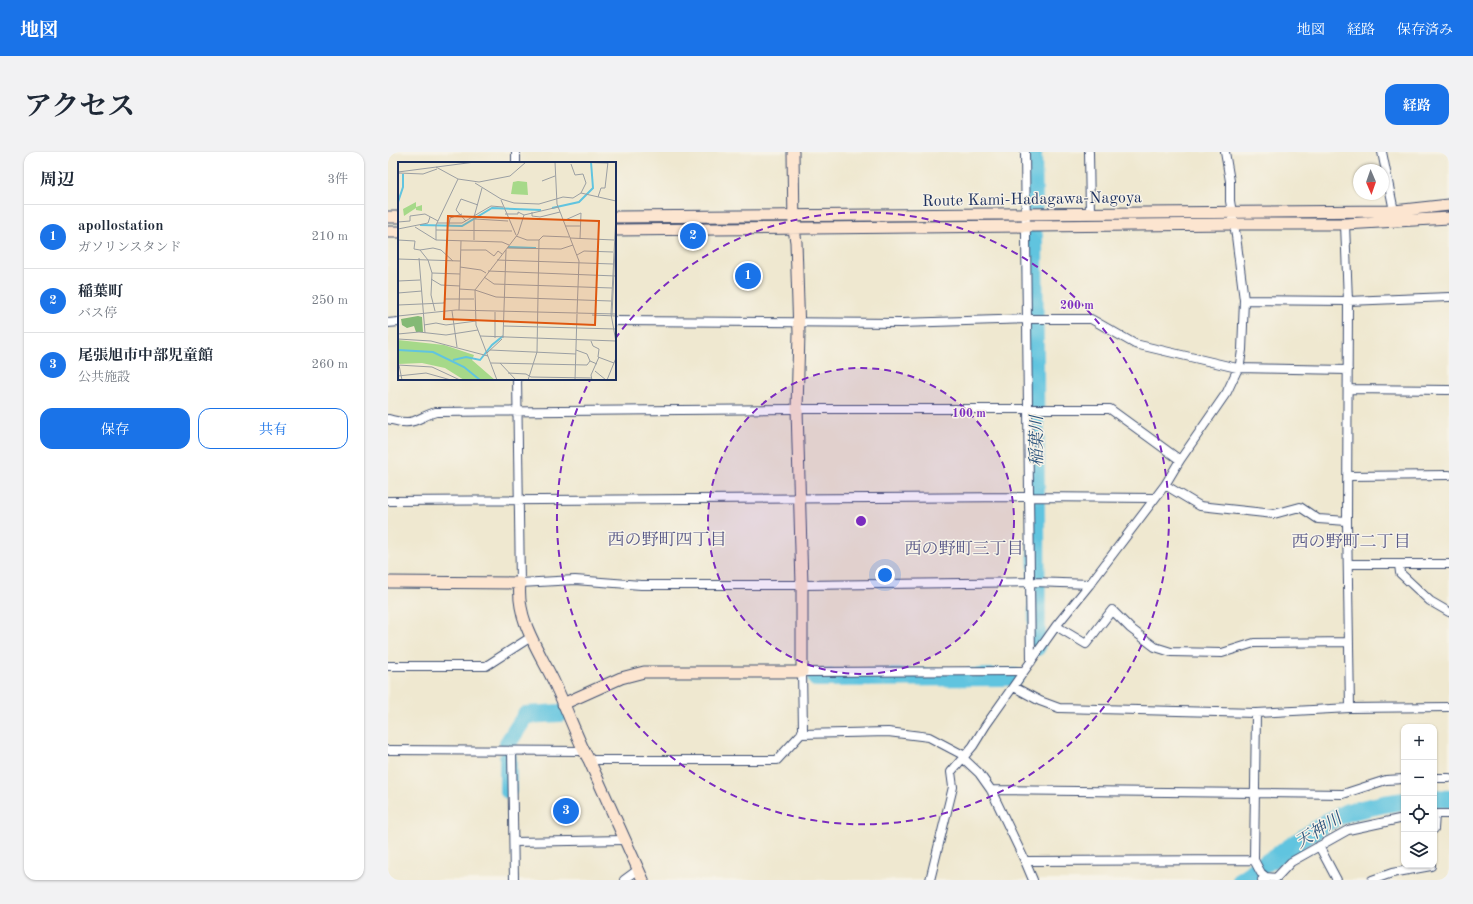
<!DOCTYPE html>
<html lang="ja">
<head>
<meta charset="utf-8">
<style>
  body { margin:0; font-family:"Old Standard TT","Noto Serif JP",serif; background:#f2f2f3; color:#1f2937 }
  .controls { position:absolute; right:12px; bottom:12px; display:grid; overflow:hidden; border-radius:8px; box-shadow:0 1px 3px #0004 }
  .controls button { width:36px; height:36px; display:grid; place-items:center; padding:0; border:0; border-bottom:1px solid #e0e1e3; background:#fff; color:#1f2937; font:20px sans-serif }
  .compass { position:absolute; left:965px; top:12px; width:36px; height:36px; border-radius:50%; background:#fff; box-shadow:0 1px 3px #0004; rotate:178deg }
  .you { position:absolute; left:497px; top:423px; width:14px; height:14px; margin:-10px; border:3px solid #fff; border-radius:50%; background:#1a73e8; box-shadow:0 0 0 6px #1a73e833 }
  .badge { display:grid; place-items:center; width:26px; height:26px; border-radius:50%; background:#1a73e8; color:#fff; font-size:13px; font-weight:700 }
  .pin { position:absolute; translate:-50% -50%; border:2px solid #fff; box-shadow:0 1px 4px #0006 }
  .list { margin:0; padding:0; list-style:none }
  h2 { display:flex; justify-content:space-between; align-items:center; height:52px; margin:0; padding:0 16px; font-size:17px }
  h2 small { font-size:13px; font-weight:400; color:#747a83 }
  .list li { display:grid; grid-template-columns:26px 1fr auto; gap:12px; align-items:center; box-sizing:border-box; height:64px; padding:0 16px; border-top:1px solid #e0e1e3 }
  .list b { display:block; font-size:15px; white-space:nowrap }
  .list p { margin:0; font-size:13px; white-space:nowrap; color:#747a83 }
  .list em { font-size:13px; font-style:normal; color:#747a83 }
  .actions { display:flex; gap:8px; padding:12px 16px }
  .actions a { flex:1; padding:9px 0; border:1px solid #1a73e8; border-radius:12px; text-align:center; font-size:14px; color:#1a73e8 }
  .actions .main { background:#1a73e8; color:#fff }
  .icon { flex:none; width:22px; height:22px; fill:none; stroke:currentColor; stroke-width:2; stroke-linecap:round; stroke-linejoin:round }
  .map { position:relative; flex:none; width:1061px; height:728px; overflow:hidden; border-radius:12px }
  header { display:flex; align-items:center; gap:24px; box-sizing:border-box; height:56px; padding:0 20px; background:#1a73e8; color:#fff }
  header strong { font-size:19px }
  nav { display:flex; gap:22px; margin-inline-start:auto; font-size:14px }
  .intro { display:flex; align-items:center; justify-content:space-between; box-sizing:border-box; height:96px; padding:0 24px }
  h1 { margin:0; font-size:28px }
  .button { padding:10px 18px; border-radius:12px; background:#1a73e8; color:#fff; font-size:14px; font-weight:700 }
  main { display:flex; gap:24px; padding:0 24px }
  aside { flex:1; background:#fff; border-radius:12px; box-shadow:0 1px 3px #0004 }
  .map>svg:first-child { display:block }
</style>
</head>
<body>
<header>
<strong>地図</strong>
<nav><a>地図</a><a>経路</a><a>保存済み</a></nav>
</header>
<div class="intro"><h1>アクセス</h1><a class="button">経路</a></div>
<main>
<aside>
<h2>周辺<small>3件</small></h2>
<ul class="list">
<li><span class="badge">1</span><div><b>apollostation</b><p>ガソリンスタンド</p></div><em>210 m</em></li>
<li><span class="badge">2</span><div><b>稲葉町</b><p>バス停</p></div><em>250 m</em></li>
<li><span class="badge">3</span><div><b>尾張旭市中部児童館</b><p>公共施設</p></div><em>260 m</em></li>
</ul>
<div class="actions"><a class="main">保存</a><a>共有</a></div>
</aside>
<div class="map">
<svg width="1061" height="728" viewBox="0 0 1061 728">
  <rect width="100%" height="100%" fill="#f7f3e8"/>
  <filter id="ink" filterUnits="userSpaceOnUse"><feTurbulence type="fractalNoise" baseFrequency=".025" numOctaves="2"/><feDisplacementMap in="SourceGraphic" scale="8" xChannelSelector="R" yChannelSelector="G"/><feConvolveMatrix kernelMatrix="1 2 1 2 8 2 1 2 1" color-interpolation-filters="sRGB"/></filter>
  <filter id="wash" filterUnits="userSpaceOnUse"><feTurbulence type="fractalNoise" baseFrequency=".012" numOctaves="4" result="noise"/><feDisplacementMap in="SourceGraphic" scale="16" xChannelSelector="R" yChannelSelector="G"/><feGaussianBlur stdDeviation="0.9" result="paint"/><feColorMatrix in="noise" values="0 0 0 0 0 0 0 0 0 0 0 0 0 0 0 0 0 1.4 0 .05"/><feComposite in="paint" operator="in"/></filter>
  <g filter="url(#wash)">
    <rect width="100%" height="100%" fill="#efe8d0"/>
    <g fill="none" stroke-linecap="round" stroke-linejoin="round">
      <path stroke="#61c4df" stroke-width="18" d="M645,0L646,53
        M646,83L649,495
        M428,526L627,525
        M120,591L138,563L173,561
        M120,606V638
        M1046,646L1061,647
        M853,728L939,670L960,660L996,652L1016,649"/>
    </g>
  </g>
  <g filter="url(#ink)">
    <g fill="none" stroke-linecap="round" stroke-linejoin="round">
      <g stroke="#3b4b6f" stroke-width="10">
        <path id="street" d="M128,0V11
          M637,0L643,510
          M701,0L702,61
          M994,0L1006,59
          M957,72L960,149L959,369L962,556
          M856,148L960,149L1061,145
          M227,169L513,171L641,167H703L747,192L849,216L960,218
          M0,171L11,170
          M129,227L132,431L187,428L253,433H414L645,430L702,432
          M960,237L1061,238
          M0,267C9,269 17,272 26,269C34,266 40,262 48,260L409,257H722L792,308
          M960,324L1061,323
          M777,333L812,354L886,362L912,355L930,367L959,369
          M0,349L641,345L767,346
          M960,412H1061
          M1011,412L1012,421L1042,449L1061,460
          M668,474L698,492L724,458L742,476L767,495L783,500L834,501L866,491L961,490
          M0,514H98L143,485
          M626,535L652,549L671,556L868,561L962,556L1061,555
          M868,561L866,708L873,721L878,725V728
          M413,582L500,580L541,585L577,604
          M0,598L196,599
          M124,599L126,728
          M575,606L591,621L603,638L637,709L645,728
          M201,608H389L413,582L415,577L414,520L636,519
          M1046,626H1061
          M603,638L955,642L998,628L1016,627
          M1046,662H1061
          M1046,677L1047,662
          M126,690L237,688
          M931,694L949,728
          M637,709L866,708
          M236,728L251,717
          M542,728L565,635L563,620L585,594L598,573L668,474L702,432L777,333L792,308L839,240L852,212L854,198L856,148L848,84L842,49V29L837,0
          M874,728L878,725L888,726L903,710L960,678L1016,666
          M984,728L1004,721L1043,714V713"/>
      </g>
      <g stroke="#3b4b6f" stroke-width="13">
        <path id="secondary" d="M0,65H11
          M227,65L1006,59L1061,53
          M227,78L846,72H957L1061,66
          M0,80H11
          M0,430L132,431C128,467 150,497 165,528C176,551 185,575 196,599L201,608L255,728
          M175,552L233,526L256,520H414V433L409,257L411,181L408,90L406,77L405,0"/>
      </g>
      <use href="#street" stroke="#fff" stroke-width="8"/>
      <use href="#secondary" stroke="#fce5d0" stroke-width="11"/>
    </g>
  </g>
  <circle cx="473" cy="369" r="153" fill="#7b2cbf" fill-opacity=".12"/>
  <g fill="none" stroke="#7b2cbf" stroke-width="2" stroke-dasharray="7 5">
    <circle cx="473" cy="369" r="153"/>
    <path d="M227 187A306 306 0 1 1 202 228"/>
  </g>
  <g text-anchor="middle" stroke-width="3" stroke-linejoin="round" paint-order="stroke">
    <g font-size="16" fill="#1b2f5e" stroke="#f7f3e8">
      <text transform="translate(644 46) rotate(-1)" y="6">Route Kami-Hadagawa-Nagoya</text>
    </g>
    <g font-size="17" font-style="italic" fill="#2c547e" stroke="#f7f3e8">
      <text transform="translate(648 289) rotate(-90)" y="6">稲葉川</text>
      <text transform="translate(930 678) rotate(-32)" y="6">天神川</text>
    </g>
    <g font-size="17" fill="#555686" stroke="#f7f3e8">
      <text x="279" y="393">西の野町四丁目</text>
      <text x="963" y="395">西の野町二丁目</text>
      <text x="576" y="402">西の野町三丁目</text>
    </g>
  </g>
  <g transform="translate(10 10)">
    <rect width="218" height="218" fill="#efe8d0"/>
    <path d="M120,19L129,20L130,33L113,32L115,20ZM18,40V45L24,43V49L18,48V46L6,54L5,47ZM0,178L46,183L76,193L74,198L97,218H66L47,206L24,201L0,202Z" fill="#a6d989"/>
    <path d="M20,154L24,155L25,170H18L16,164L9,166L4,163L3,157Z" fill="#84b975"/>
    <path fill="none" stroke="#61c4df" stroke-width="2" d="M0,40L5,25V12M154,46L181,40L195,26L193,0M22,63L64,64L94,46L143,48M110,85L138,86M0,188L35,190L66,205L82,218M55,198L68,195L82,198L94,183L105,174"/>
    <path fill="none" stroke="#9a9ea2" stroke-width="1" d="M157,0L159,42L181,99L179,151M173,0L210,1M173,2L177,13L185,12L188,21L183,31M38,5L60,17L81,20L112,14L128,0M0,10L77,0M1,11L25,12L39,7M60,17L38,63V78L104,80L111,83M144,19L157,14M77,21L103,37L116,41L141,42L165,35L175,36L183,31L218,39M200,35L203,26H207L210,0M103,38L118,73M134,50V54L142,55L162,50M107,52H120V50L126,53M218,52L213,152L218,180M77,57L110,59M68,59L58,48L63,37L80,43M165,59L183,51L182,77M0,60L12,59V54L27,52L40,59M39,61H64L93,44L105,45M51,63L52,56L64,52M167,64H182M17,65L38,78M0,67L30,61L32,55M38,68L114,69M118,74L129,78H141L145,74L171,75M172,76L216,78M0,78L17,79L16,87L22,88L30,98L34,111L33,133L37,149M76,78V55L84,26M109,86L163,87L175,83M22,88L35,86L43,88L55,99M63,88H88L96,94L100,89L104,92M179,93L186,89L215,90M21,96L27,171M0,97L62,99M99,98L215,102M62,105L83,108L88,111M90,109L218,114M34,111L62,112M86,115L96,122L214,126M33,117L43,123L62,124M0,119L22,118M61,127L77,128L98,135L213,139M0,131L24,129M0,143L46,141L47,137H76M61,148L63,79M54,149L59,185M194,153L218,154M214,153L218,65M0,154L58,148L218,152M26,163L38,161L48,163L78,159M106,164L218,167M0,172L21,170L48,173L80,168M82,174L218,179M97,176V150M105,176L108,88M0,177L33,179L90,194M193,179L195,184L201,187L200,195L216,201M92,188L178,192M178,188L189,192L192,199L199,202M89,191L104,177M93,201L189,203L192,199M102,201L118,218M0,203L34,205L62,218M1,203L4,218M197,209L208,218M110,211L128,212L133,215L194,216M0,214L28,211L53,218M99,218L78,163L77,128L120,72L126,53L160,45M130,218L139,190L141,78M177,218L179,152M194,218L193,213L201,195M209,218L218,196"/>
    <path fill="#de5710" fill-opacity="0.15" stroke="#de5710" stroke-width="2" d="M50,54L201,59L197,163L46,157Z"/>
    <rect width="218" height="218" fill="none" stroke="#1b2f5e" stroke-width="2"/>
  </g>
  <circle cx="473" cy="369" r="6" fill="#7b2cbf" stroke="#f7f3e8" stroke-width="2"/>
  <g font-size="12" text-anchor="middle" font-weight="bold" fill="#7b2cbf" stroke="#f7f3e8" stroke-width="3" stroke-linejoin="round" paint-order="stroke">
    <text x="689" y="157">200 m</text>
    <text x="581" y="265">100 m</text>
  </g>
</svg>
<div class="controls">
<button>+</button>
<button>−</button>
<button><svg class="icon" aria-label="locate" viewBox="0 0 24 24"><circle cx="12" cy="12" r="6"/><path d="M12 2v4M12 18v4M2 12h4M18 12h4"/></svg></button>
<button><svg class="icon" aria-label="layers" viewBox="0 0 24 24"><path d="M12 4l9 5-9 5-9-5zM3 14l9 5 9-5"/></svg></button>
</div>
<svg class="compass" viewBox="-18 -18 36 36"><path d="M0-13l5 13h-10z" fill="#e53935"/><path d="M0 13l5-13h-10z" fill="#747a83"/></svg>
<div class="you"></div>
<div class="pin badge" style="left:360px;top:124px">1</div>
<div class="pin badge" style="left:305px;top:84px">2</div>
<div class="pin badge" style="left:178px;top:659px">3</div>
</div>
</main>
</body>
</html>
